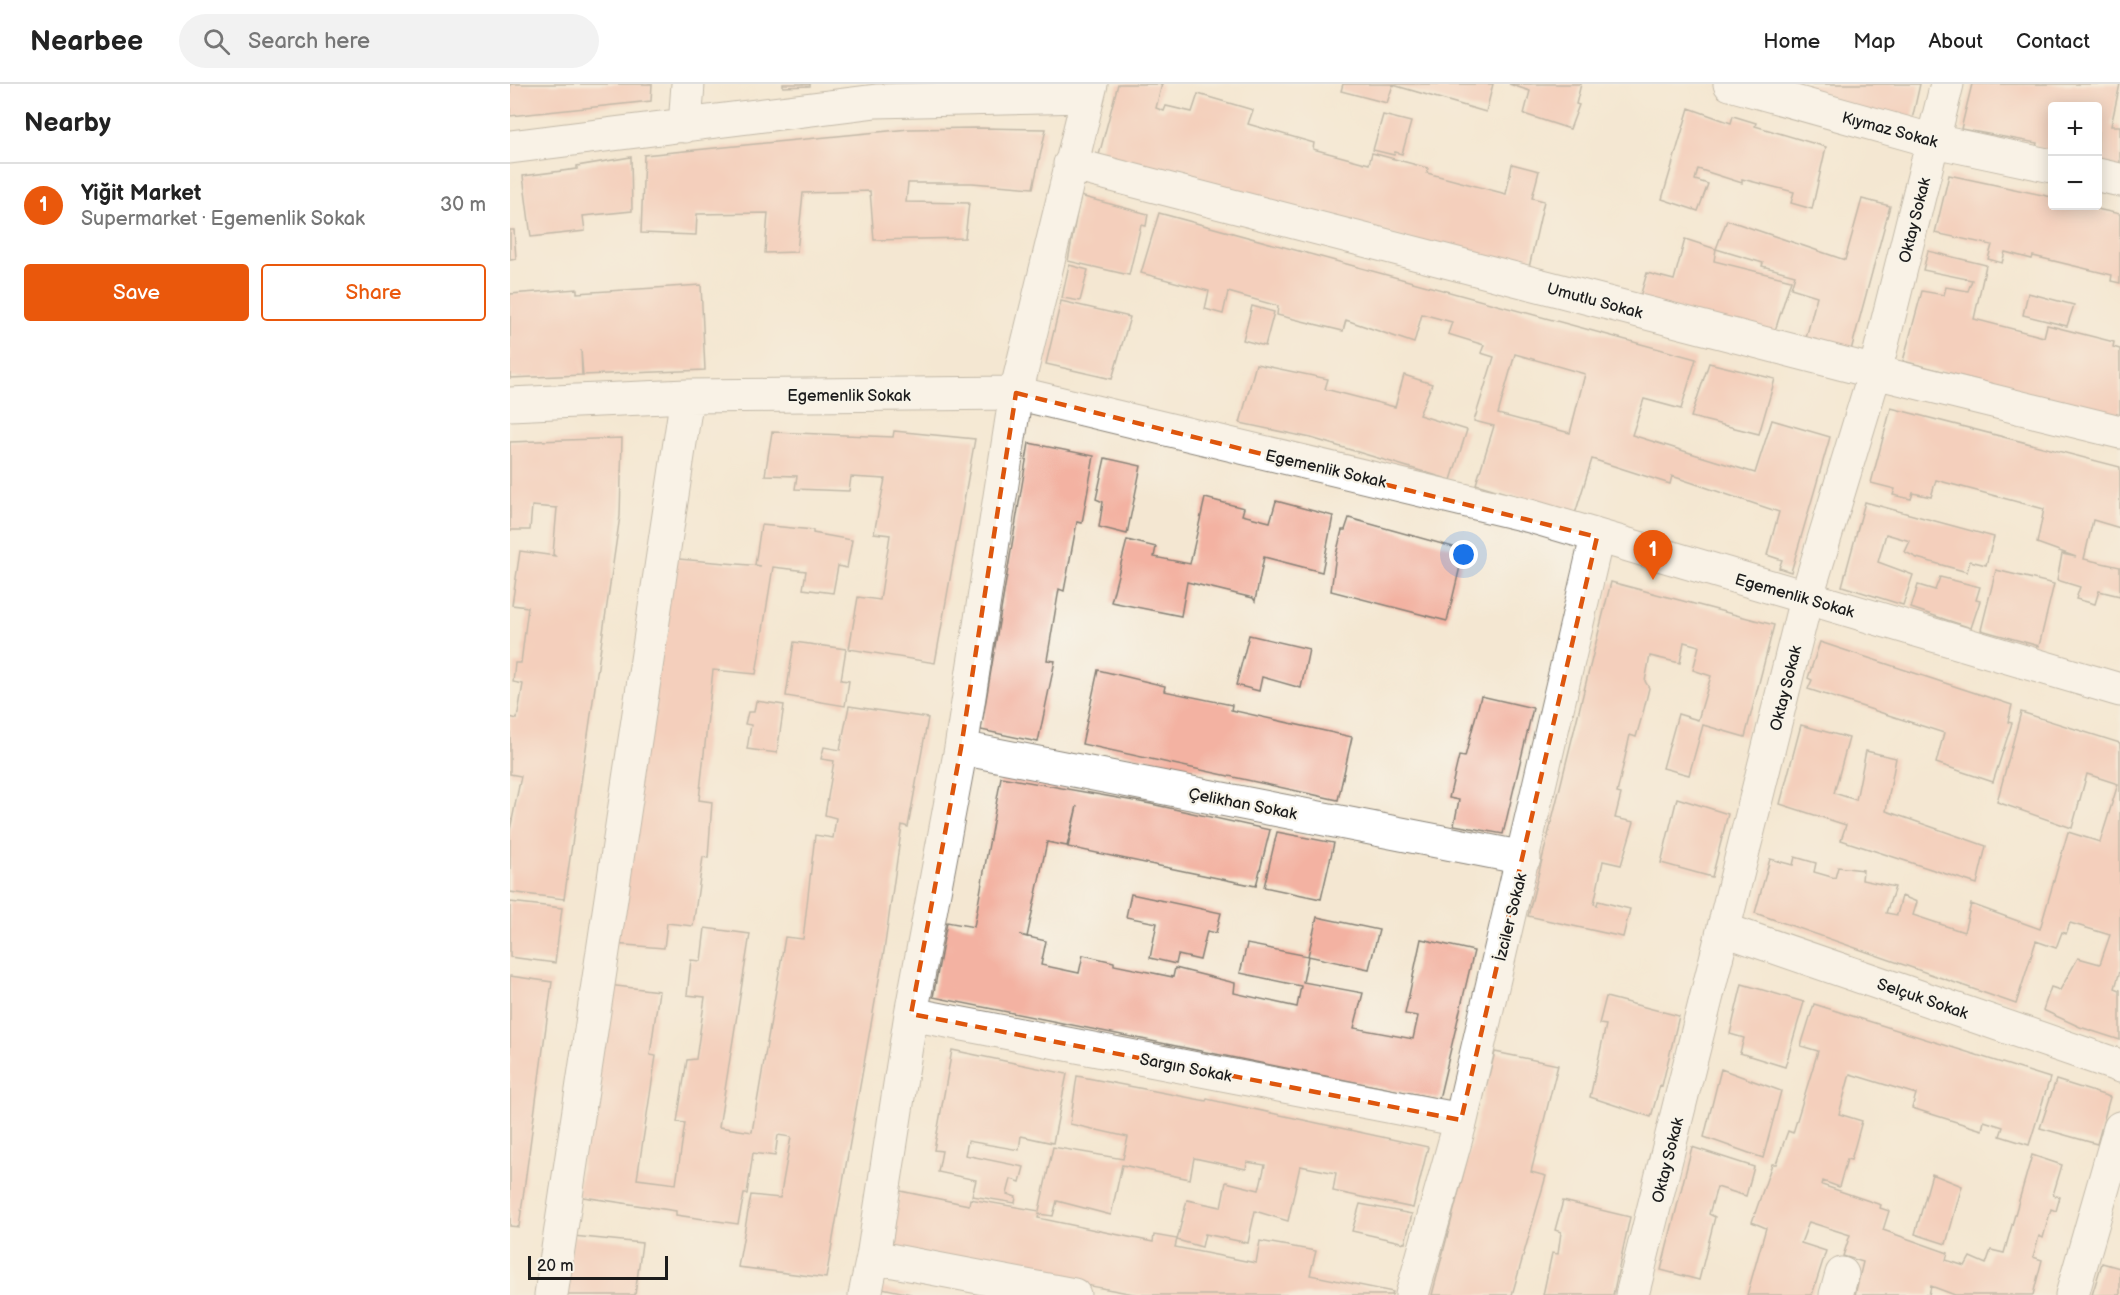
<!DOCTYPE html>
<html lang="en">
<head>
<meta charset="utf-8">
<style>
  body { margin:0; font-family:"Balsamiq Sans",sans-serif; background:#f2f2f2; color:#222 }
  .controls { position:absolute; right:18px; top:18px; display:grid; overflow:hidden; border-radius:6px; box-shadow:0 3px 15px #0003 }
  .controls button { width:54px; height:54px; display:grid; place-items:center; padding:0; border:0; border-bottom:2px solid #e0e0e0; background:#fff; color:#222; font:30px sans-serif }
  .scale { position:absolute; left:18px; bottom:15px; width:140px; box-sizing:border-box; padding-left:6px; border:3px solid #1c1c1c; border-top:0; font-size:16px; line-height:21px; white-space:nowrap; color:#1c1c1c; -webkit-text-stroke:4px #f7f3e8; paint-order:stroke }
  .you { position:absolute; left:954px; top:471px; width:21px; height:21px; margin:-15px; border:4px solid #fff; border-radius:50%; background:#1a73e8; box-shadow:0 0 0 9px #1a73e833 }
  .badge { display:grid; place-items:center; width:39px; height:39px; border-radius:50%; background:#ea580c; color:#fff; font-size:20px; font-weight:700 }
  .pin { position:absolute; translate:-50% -50px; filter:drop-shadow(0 2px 3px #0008) }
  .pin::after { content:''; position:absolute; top:32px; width:21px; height:18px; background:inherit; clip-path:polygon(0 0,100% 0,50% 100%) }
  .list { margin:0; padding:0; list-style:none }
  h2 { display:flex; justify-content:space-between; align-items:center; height:78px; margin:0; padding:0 24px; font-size:26px }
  h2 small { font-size:20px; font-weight:400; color:#767676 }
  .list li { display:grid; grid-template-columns:39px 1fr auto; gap:18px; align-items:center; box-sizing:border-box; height:84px; padding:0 24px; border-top:2px solid #e0e0e0 }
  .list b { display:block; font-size:22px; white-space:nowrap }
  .list p { margin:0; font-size:20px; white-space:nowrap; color:#767676 }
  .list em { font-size:20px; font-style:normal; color:#767676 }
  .actions { display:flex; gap:12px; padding:18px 24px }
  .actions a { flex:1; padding:14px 0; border:2px solid #ea580c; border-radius:6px; text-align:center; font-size:21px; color:#ea580c }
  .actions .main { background:#ea580c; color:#fff }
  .icon { flex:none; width:33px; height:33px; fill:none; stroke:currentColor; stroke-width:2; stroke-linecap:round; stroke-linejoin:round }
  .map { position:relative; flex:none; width:1610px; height:1211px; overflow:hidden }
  header { display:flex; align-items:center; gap:36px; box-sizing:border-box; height:84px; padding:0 30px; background:#fff; border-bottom:2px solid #e0e0e0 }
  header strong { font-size:28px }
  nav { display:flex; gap:33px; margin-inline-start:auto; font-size:21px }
  .search { width:420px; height:54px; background:#f2f2f2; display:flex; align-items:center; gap:15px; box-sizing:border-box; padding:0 21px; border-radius:33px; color:#767676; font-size:22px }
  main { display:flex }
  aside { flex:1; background:#fff }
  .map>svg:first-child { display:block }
</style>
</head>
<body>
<header>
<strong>Nearbee</strong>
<div class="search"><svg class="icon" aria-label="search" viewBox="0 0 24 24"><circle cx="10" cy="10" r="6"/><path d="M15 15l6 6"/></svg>Search here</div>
<nav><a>Home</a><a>Map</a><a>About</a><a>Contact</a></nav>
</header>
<main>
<aside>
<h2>Nearby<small></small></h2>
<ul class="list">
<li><span class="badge">1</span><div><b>Yiğit Market</b><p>Supermarket · Egemenlik Sokak</p></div><em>30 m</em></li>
</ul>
<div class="actions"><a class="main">Save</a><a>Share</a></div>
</aside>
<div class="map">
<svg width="1610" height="1211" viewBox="0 0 1610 1211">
  <rect width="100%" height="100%" fill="#f7f3e8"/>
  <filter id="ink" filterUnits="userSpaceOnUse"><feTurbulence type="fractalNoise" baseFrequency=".0167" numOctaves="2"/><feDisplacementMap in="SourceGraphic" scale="12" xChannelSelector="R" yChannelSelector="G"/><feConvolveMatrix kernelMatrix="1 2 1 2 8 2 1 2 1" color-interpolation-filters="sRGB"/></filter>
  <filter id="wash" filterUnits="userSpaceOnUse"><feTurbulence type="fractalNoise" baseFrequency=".008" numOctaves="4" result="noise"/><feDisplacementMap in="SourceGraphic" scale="24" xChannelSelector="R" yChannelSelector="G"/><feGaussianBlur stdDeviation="1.35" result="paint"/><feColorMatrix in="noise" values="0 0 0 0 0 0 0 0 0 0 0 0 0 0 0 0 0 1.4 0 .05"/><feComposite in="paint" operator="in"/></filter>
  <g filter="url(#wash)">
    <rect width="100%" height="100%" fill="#f4e7d2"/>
    <g id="blocks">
      <path fill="#f3b2a2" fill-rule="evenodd" d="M0,0H142L141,17L0,32Z
        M273,0H300V2L273,3Z
        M608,0H652L646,24L654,27L656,22L682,28L688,10L743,26L738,40L804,59L803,65L859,80L862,69L918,84L917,89L996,110L1002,80L1029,87L1022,114L1034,117L1018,188L589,71Z
        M833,0H983L976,28L883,1L877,19L831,7Z
        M999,0H1071L1066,20L1069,21L1060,45L1014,30L1020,7Z
        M1249,0H1410L1401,40Z
        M1462,0H1610L1601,42H1610V86L1588,80V22H1542V68L1526,63L1527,59L1451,45Z
        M1179,24L1221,39L1223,32L1246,39L1245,42L1316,63L1302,125L1281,119L1284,108L1232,95V99L1188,85L1185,96L1198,100L1188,127L1152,115Z
        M873,31L901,38L892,70L885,68L884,71L863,66Z
        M469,44L536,45L523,104L462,99H398L396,118L459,119L455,154L364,156L360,107L293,109L287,168L255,169L258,129L187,130L186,151L131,149L134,71L399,45Z
        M121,73L122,127L73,132L75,147L21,153L13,92L67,85V82Z
        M1439,91L1542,113V122H1573L1610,130V199L1601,197L1602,191L1523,172L1522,175L1495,168L1492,179L1478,175L1482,161L1425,149Z
        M570,112L638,130L636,142L631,141L619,191L558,177Z
        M1352,115L1380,122L1340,270L1295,258L1307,212L1281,204L1285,191L1252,182L1253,179L1206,165L1217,136L1335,176Z
        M649,129L1186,275L1171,325L1134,315L1122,351L1245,389L1262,336L1320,353L1281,488L1269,484L1272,476L1257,471L1269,428L1162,392L1160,400L1082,375L1065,430L966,400L984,342L964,337L984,273L971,269L974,261L938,250L942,238L912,230L904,259L836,236L833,247L767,231L768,222L718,208L713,230L695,225L699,207L631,189ZM1005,270L1075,290L1060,349L988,330Z
        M0,146H4L6,175L0,176Z
        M1175,155L1206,165L1204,177L1281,196L1264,250L1129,216L1137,189L1164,196Z
        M1418,167L1476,181L1464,235L1534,253L1537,241L1604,258L1603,263L1610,265V333L1393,277L1412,207L1434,211L1436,203L1458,207L1462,196L1413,186Z
        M559,181L578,186L570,217L552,214Z
        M191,201L195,286L73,291L71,266L72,291L0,294V210L67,205V209Z
        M1518,209L1564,221L1557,242L1513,231Z
        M551,217L620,233L602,295L536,280Z
        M742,222L764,228L755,262L733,256Z
        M1199,279L1265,295L1249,350L1181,333Z
        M746,280L818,295L815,305L885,323L894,291L922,300L909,331L957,346L941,396L801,354L730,339Z
        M1381,324L1610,383V444L1583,436L1574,475L1610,483V512L1589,507L1585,520L1566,515L1570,503L1547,496L1552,470L1566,473L1527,459L1534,425L1426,396L1421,413L1403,409L1401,415L1383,411L1385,405L1361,399Z
        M384,347L465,355L425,579L339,565L348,513L370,516L380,451L364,449L375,395L341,393L339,407L285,405L287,392L255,391L262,348L383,353Z
        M112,354L110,432L54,815L0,808V746L11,692L0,690V633L7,635L13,600L3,598L5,579H11L18,523L2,521L10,467L45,472L43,470L47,424L22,422L20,446H0V358Z
        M519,359L584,372L572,439L567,438L554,507L549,505L537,576L545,577L528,658L471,646Z
        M595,374L631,382L617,450L589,443L593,418L586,415Z
        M695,414L734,424L732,431L760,438L766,417L823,432L812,488L754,473L745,517L743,514L677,498L671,532L601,518L617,456L646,463L644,473L680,480Z
        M1355,418L1484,453L1476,481L1460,477L1457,488L1407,474L1395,468L1400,457L1376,450L1368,478L1403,491L1393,521L1332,502Z
        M839,434L954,466L937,537L821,507L826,471L832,446H835Z
        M251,441L303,446V449L342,456L337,484L328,482L323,509L293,505L296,487L263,483L246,590L203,586L189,716L202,718L198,774L193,773L183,842L157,839L154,864L103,860L157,474L251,482L245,481Z
        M1486,486L1544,500L1529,562L1471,546Z
        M1430,493L1470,503L1466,516L1470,517L1461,544L1401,524L1408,501L1425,506Z
        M1101,498L1264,541L1235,653L1193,641L1179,691L1153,684L1168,630L1188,636L1201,592L1183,586L1189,562L1174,558L1170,579L1140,572L1135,597L1139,604L1134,625L1126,653L1120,651L1107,709L1111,710L1105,734L1124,738L1111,781L1093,777L1084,820L1087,821L1088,817L1120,825L1113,853L1018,832Z
        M739,551L799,565L791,604L752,593L749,607L726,601Z
        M284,558L336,565L331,596L339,597L335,622L276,612Z
        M1310,558L1502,621L1498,638L1502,639L1483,698L1426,679L1434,649L1298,605L1302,596L1298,594Z
        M588,586L655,602L654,607L722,621L721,626L842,653L828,716L572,660Z
        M971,612L1023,624L993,750L944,741L949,716L939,714L949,672L955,673Z
        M246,617L274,621L267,669L237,665L241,641L235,640L238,628H244Z
        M339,622L418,634L398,743L392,741L374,867L316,1194L228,1183L241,1111L270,1114L281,1053L268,1051L265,1072L243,1069L237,1110H234L228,1140L166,1131V1127L67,1112L98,901L149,907L140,971L146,972L127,1095L166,1100L175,1039L167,1038L177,976L186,975L195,913L177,911L181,876L191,877L195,844L240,850L209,1043L242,1048L275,853L293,855L305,751L323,754L326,734L315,731L324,677L311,675L314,663L330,666Z
        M1511,628L1610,659V887L1605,904L1610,906V956L1570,943L1533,926L1541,903L1550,906L1568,874L1590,880L1600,851L1560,839L1556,850L1552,848L1546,864L1526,857L1506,920L1245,829L1260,775L1283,781L1285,773L1306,779L1304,788L1325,794L1328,783L1353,786L1352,796L1385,803L1376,829L1387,831L1392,812L1407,818L1403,831L1454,848L1461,820L1530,845L1558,748L1590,758L1608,700L1577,690L1562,744L1487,718Z
        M1291,641L1339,654L1324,709L1346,716L1356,667L1386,674L1376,727L1476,762L1467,800L1331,756L1336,741L1270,720Z
        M491,693L641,720L760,746L746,802L558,763L567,722L557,762L537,758L517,853L510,851L536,857L531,881L569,889L573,871L604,878V881L663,893L665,884L725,899L724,909L787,923L791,902L730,889L737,860L798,872L793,898L853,909L844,944L903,955L908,932L895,930L911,855L964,867L929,1015L423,913L437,838L464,843Z
        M1167,714L1218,730L1202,793L1151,779Z
        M767,748L824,759L811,815L754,803Z
        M621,810L711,829L706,849L697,847L690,876L668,871L666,880L640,874L647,839L616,833Z
        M0,818L52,824L45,879L0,873Z
        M807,833L869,846L859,885L798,872Z
        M0,892L42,898L9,1143L0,1142Z
        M1232,900L1294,918L1275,983L1230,969L1234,954L1220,950Z
        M1096,913L1169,932L1152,1002L1150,1001L1141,1033L1080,1013L1096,941L1089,940Z
        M1304,920L1540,994L1519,1061L1490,1052L1493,1043L1474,1037L1472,1046L1402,1024L1406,1010L1340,990L1329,1030L1352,1037L1341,1076L1337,1075L1329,1103L1313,1097L1312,1101L1371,1121L1370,1124L1379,1127L1373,1146L1438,1169L1436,1176L1455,1182L1460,1173L1476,1180L1481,1166L1494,1169L1522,1071L1552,1081L1543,1111L1550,1113L1546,1127L1541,1125L1533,1154L1529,1152L1523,1173L1532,1176L1523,1211H1445L1421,1202L1419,1211H1345L1353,1178L1333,1172L1340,1151L1299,1138L1291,1159L1316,1167L1302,1211H1237L1256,1144L1242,1138L1262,1080H1266L1278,1047L1283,1049L1308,967L1291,962Z
        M442,966L557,990L543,1059L511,1052L509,1066L458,1057L455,1071L514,1083L510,1098L501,1095L497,1110L506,1113L505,1119L462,1112L466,1096L428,1088L432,1067L424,1066Z
        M985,968L1048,981L1021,1088L1036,1092L1002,1211H922Z
        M1211,985L1271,1007L1253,1074L1194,1053Z
        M567,992L696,1017L697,1015L918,1063L903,1124L823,1107L826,1089L790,1082L778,1137L745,1127L738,1159L695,1150L692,1163L667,1156L677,1116L711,1123L716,1098L749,1106L755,1081L737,1078L736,1085L684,1074L680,1095L612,1081L601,1131L547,1117L543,1132L529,1130L528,1134L643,1158L644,1151L667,1155L665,1163L746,1179L750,1157L806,1167L800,1191L883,1208L882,1211H629L377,1164L390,1107L459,1121L460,1115L529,1127L543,1063L613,1075L618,1053L560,1040Z
        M1546,996L1600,1013L1587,1060L1530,1044Z
        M1182,1063L1244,1083L1236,1112L1207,1103L1199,1130L1205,1133L1189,1196L1151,1186Z
        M1422,1090L1452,1102L1436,1160L1405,1150Z
        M1053,1117L1120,1133L1103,1211H1033L1042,1169L1048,1170L1051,1148L1045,1146Z
        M850,1120L902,1130L895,1159L842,1147Z
        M63,1152L132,1159L125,1211H54Z
        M1592,1179L1610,1184V1211H1582Z
        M372,1204L401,1210V1211H371Z"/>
    </g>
  </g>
  <g filter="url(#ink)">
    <use href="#blocks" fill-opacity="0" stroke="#888277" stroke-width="1.5"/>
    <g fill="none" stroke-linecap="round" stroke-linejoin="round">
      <g stroke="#888277" stroke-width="35">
        <path id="minor" d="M1220,0L1424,57L1542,82
          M175,42L178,0
          M0,63L366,17L577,12
          M560,80L1365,288L1610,348
          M1588,91L1610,96
          M0,320L177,312L506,309L1020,432L1610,606
          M451,664L1014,774
          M1215,846L1610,982
          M401,930L951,1036
          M363,1173L564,1211
          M41,1211L177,312
          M355,1211L363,1173L401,930L451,664L506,309L581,0
          M902,1211L951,1036L1087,453
          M1122,1211L1296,515L1365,288L1437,0
          M1326,1211L1332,1190
          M1562,1211L1610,1044"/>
      </g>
      <use href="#minor" stroke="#fff" stroke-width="33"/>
    </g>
  </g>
  <path d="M0 0H1610V1211H0ZM506,309L1087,453L951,1036L401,930L451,664Z" fill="#f4e7d2" fill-opacity=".55" fill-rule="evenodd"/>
  <path fill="none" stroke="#de560d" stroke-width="4.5" stroke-dasharray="12 8" stroke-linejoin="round" d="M506,309L1087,453L951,1036L401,930L451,664Z"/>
  <g text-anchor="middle" stroke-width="4.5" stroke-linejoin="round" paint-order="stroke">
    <g font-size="16" fill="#1c1c1c" stroke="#f7f3e8">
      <text transform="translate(1380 45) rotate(15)" y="6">Kıymaz Sokak</text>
      <text transform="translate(1404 136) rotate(-76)" y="6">Oktay Sokak</text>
      <text transform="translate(1085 216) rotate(15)" y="6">Umutlu Sokak</text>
      <text x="339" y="317">Egemenlik Sokak</text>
      <text transform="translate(816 384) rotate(13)" y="6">Egemenlik Sokak</text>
      <text transform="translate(1285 511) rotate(16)" y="6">Egemenlik Sokak</text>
      <text transform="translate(1275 604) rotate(-76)" y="6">Oktay Sokak</text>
      <text transform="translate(733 719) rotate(11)" y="6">Çelikhan Sokak</text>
      <text transform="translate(1000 833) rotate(-76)" y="6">İzciler Sokak</text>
      <text transform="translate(1413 914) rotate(19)" y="6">Selçuk Sokak</text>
      <text transform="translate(676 983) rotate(11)" y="6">Sargın Sokak</text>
      <text transform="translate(1157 1076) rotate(-76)" y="6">Oktay Sokak</text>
    </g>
  </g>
</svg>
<div class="controls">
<button>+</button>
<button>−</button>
</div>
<div class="scale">20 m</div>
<div class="you"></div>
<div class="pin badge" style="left:1143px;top:496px">1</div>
</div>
</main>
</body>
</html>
